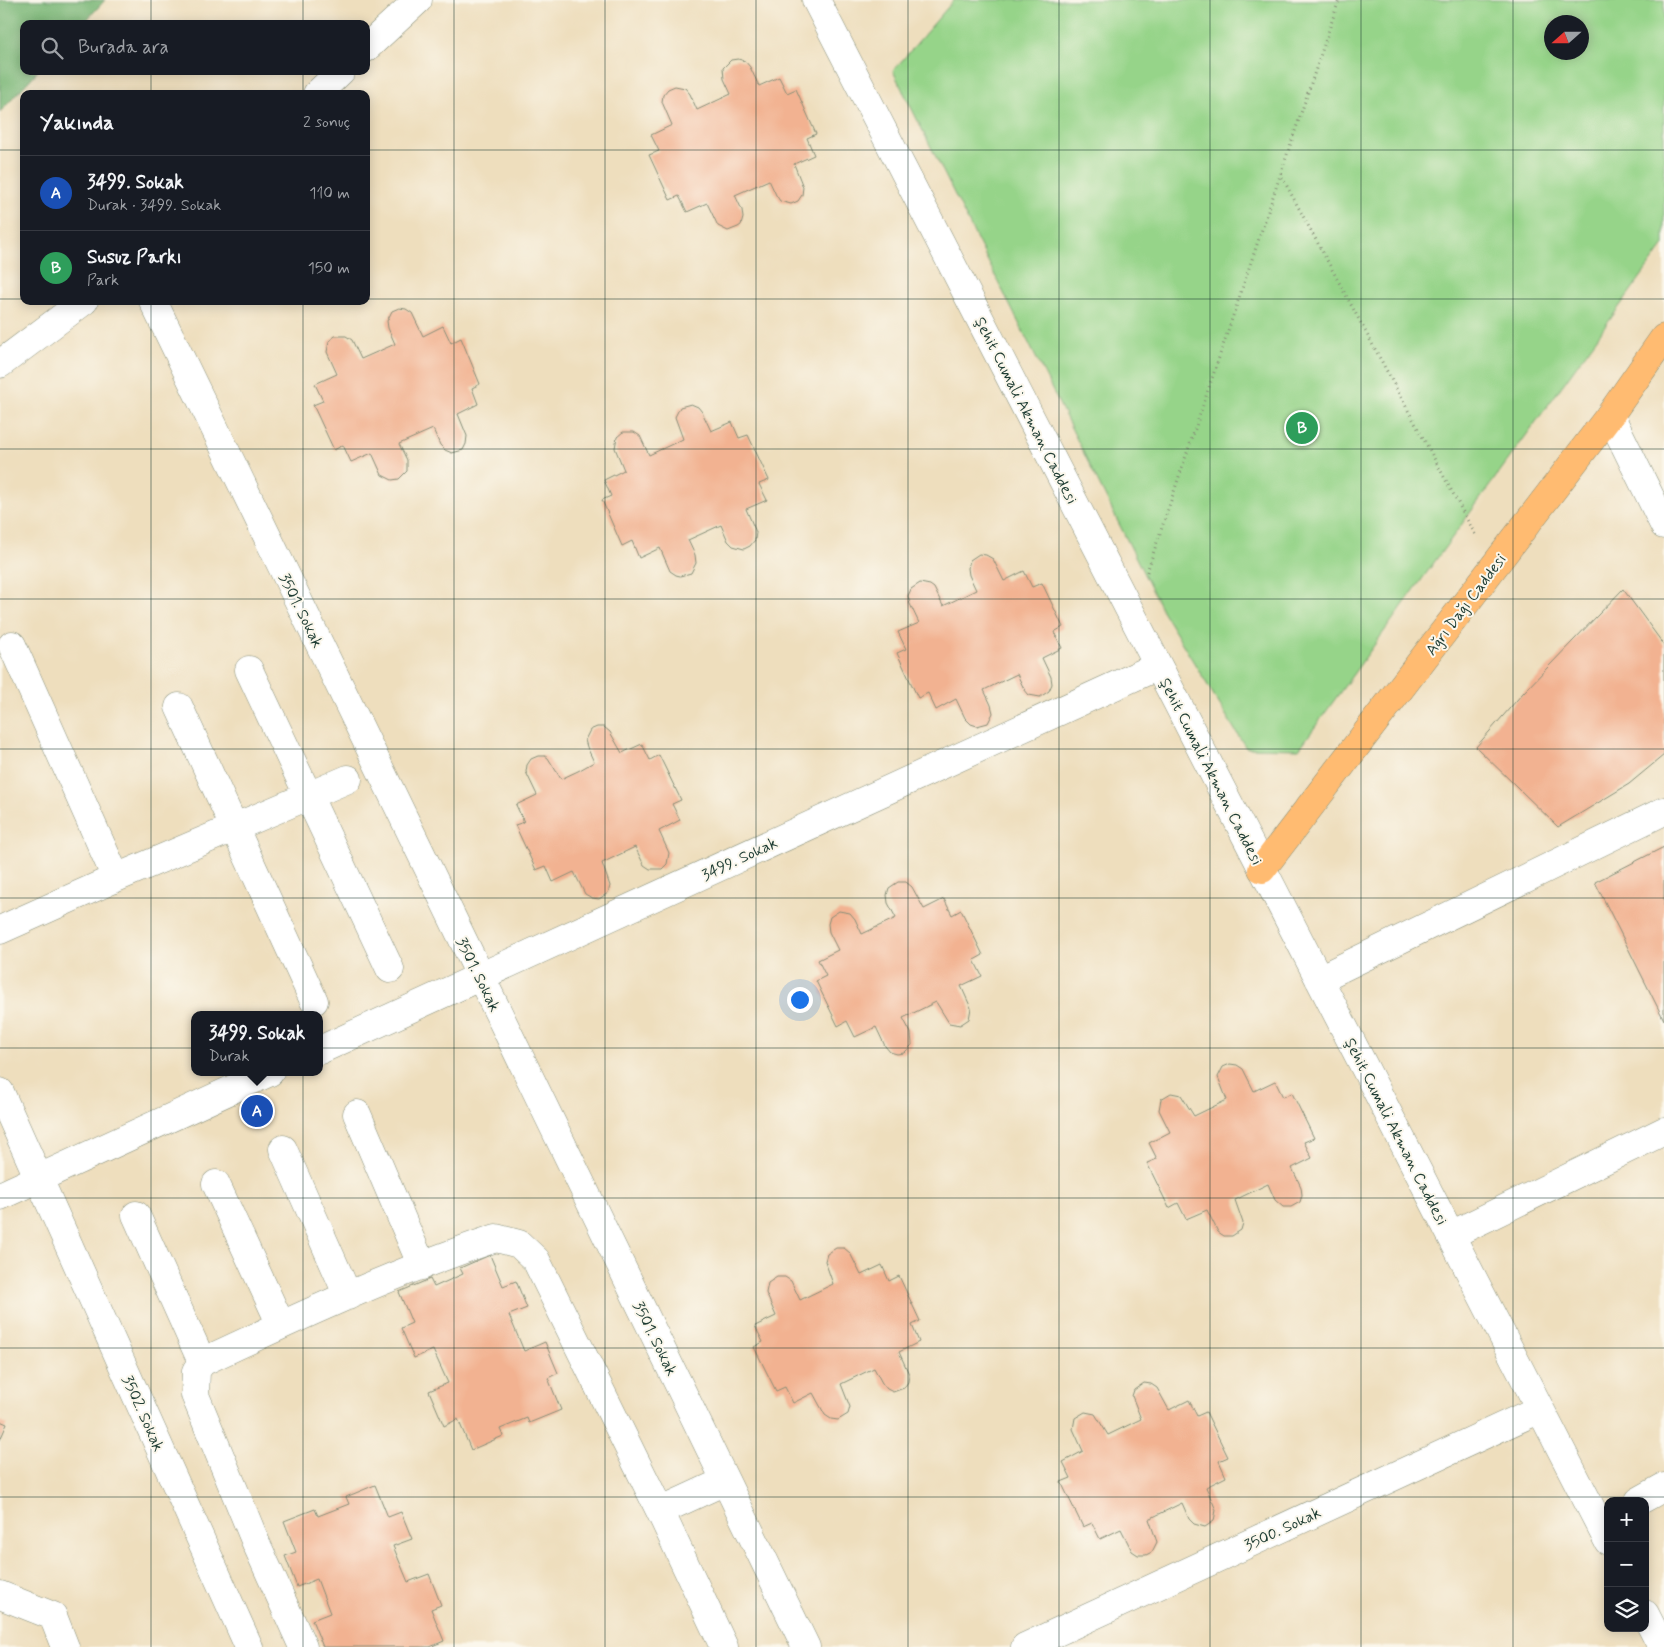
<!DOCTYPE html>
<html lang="tr">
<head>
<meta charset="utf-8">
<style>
  body { margin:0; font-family:Mynerve,sans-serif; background:#242831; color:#f1f3f6 }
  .controls { position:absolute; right:15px; bottom:15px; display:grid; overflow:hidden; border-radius:10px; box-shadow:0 2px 12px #0003 }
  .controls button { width:45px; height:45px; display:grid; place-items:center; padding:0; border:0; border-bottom:1px solid #363941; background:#171b24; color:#f1f3f6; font:25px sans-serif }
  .compass { position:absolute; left:1544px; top:15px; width:45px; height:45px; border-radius:50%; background:#171b24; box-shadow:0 2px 12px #0003; rotate:249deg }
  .you { position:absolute; left:799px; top:999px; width:18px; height:18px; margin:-12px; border:4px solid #fff; border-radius:50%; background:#1a73e8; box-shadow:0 0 0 8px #1a73e833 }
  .badge { display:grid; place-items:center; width:32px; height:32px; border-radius:50%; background:#d690ce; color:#fff; font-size:16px; font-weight:700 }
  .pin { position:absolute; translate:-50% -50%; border:2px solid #fff; box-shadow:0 1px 5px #0006 }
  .popup { position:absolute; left:191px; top:1011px; width:132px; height:65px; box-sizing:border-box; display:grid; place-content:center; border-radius:10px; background:#171b24; filter:drop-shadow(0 1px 4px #0005); font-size:16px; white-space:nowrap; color:#9ea1a6 }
  .popup b { font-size:19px; color:#f1f3f6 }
  .popup::after { content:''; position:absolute; left:50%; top:100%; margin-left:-10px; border:10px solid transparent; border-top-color:#171b24 }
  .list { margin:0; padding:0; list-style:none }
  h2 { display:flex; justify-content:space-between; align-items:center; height:65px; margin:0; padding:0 20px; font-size:21px }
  h2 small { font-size:16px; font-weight:400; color:#9ea1a6 }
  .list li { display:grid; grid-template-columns:32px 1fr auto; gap:15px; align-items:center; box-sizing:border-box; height:75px; padding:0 20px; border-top:1px solid #363941 }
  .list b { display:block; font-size:19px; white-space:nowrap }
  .list p { margin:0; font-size:16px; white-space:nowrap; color:#9ea1a6 }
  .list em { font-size:16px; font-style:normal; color:#9ea1a6 }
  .icon { flex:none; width:28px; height:28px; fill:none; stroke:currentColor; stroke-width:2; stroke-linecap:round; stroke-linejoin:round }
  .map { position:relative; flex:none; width:1664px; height:1647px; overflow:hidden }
  .search { position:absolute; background:#171b24; box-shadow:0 2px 12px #0003; left:20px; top:20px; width:350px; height:55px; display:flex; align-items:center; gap:12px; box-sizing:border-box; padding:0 18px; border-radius:10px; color:#9ea1a6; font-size:19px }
  .panel { position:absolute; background:#171b24; box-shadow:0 2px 12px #0003; left:20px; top:90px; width:350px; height:215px; border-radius:10px }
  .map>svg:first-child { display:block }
</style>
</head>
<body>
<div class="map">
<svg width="1664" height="1647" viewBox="0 0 1664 1647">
  <rect width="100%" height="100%" fill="#fbf7ec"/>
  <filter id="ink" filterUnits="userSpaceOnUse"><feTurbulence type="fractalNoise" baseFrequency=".02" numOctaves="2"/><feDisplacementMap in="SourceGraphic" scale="10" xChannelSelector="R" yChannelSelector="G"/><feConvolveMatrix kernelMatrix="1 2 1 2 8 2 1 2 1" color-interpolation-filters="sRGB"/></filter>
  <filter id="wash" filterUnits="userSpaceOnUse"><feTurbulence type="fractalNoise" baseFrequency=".0096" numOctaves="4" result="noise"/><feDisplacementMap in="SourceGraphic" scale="20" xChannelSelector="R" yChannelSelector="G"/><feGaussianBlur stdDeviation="1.12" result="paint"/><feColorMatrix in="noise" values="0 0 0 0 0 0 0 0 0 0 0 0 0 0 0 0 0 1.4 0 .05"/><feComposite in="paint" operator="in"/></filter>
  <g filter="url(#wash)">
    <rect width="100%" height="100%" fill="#eedebd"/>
    <path fill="#96d489" stroke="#5a885e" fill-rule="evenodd" d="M954,0H1664V245L1299,749L1246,748L1163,612L893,71ZM1552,22H1582V52H1552Z"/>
    <path fill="#78b675" stroke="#4c7a54" d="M0,0H105L83,24H24V71H38L0,112Z"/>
    <g id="blocks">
      <path fill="#f2b291" d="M738,59L745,61L750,67L759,86L779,77L787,93L796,89L816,134L807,138L814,155L794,164L803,187L802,195L798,201L791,204L780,201L776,195L769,180L735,195L742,210L743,218L741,225L738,227L728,231L718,226L707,203L687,212L679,196L670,200L649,155L659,151L651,135L672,125L662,102L663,95L668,89L675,86L685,88L690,94L697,110L731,94L724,79L723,68L731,60Z
        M399,308L406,309L412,313L423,336L443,326L451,343L461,338L480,384L472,388L478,404L458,414L467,436L466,444L463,450L452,453L445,450L440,445L433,429L399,444L407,460V471L399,479L392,480L382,475L372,453L351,462L343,445L334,450L313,405L323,401L315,384L337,374L327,352L329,341L335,336H346L352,340L361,359L395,344L388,328L387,321L392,311Z
        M691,404L698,407L702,412L711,431L732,422L739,438L748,435L769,480L759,484L767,500L746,509L756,532L755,540L750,546L744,549L733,546L728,541L721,525L688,540L695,555L696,563L691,573L680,576L676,575L670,571L660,548L639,558L632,541L622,546L602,500L611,496L604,480L624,470L615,448L617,437L623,432H634L640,436L649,455L683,439L675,417L680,407Z
        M979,554L986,555L993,559L1004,581L1024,571L1032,587L1042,583L1063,627L1054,632L1062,648L1042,658L1051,677L1052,684L1049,691L1040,697L1029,695L1024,689L1017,674L984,690L991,705L993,713L988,723L977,726L971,724L965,718L956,699L936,710L928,693L918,698L897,653L906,649L898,632L919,623L910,604L908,596L911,589L920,583L930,585L934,588L943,606L976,590L969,575L968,568L970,560Z
        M1623,589L1664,645V755L1629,784L1558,827L1476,747L1523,693Z
        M597,727H604L610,732L622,753L642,744L650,760L659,755L681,800L672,804L680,820L659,831L669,853L667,864L662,869H650L644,865L635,847L602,863L610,886L608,893L599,899L592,898L585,894L574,872L553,882L546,866L536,870L515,825L524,822L516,805L537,795L526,772L527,765L531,759L538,756H545L548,758L561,779L578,771L594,762L587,747L585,740L590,730Z
        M1664,847V1020L1595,882Z
        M898,882H906L912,887L924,909L944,899L952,915L961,910L983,955L974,960L982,976L961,986L971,1008L969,1019L960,1025L949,1023L936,1002L903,1018L911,1033L912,1045L904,1053L897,1054L890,1052L885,1046L876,1027L855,1037L847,1021L838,1026L816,981L826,976L818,960L838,950L829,932L828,924L830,917L839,911L850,913L855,919L862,934L896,918L888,903L887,895L889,888Z
        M1230,1064L1237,1065L1243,1069L1254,1091L1275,1081L1283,1097L1292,1093L1314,1138L1304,1142L1312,1158L1292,1168L1301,1187L1302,1195L1300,1202L1291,1207H1283L1275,1200L1268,1184L1235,1200L1243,1223L1241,1230L1232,1236H1224L1218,1232L1207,1210L1186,1219L1178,1203L1169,1208L1147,1163L1157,1159L1149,1143L1170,1132L1159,1110L1161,1099L1171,1093L1181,1095L1194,1116L1227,1100L1218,1077L1223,1067Z
        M836,1248H844L850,1253L861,1275L882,1265L889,1281L899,1276L920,1321L912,1325L919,1342L899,1352L909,1374L908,1382L904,1388L893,1392L887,1389L882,1383L874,1368L841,1384L850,1407L848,1414L838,1420L831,1419L825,1415L813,1393L793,1403L785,1387L776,1391L754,1347L763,1342L755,1326L776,1316L766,1293L768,1283L777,1277H785L791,1281L800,1300L833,1284L825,1261L827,1254Z
        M490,1255L503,1286L516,1281L527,1308L509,1315L524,1351L545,1342L558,1373L548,1378L561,1410L529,1423L527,1418L500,1429L503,1436L471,1450L458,1419L444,1426L429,1391L448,1383L433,1350L414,1358L401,1328L412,1323L399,1292L430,1279L434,1287L463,1274L460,1268Z
        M1144,1383L1151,1384L1157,1388L1169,1410L1189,1400L1197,1416L1206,1412L1228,1457L1219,1461L1226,1477L1206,1487L1216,1510L1214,1521L1205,1527L1194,1524L1189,1519L1182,1503L1149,1519L1157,1542L1152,1552L1146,1555H1138L1132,1551L1121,1529L1100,1539L1092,1523L1083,1527L1061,1482L1071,1478L1063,1462L1083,1451L1073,1429L1075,1418L1085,1412L1095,1414L1108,1435L1141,1419L1132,1396L1134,1390Z
        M0,1421L7,1424L0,1440Z
        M375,1485L388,1517L401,1512L412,1539L393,1546L408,1582L429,1574L441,1605L431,1609L444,1641L430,1647H323L312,1620L330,1613L317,1579L297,1587L285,1556L296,1552L284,1521L315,1509L318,1516L349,1504L346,1497Z"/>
    </g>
  </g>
  <g filter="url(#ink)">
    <use href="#blocks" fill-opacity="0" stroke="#868e78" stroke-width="1"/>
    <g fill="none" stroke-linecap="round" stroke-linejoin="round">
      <g stroke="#868e78" stroke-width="29">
        <path id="minor" d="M816,0L1608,1541
          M366,48L418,0
          M317,94L341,71
          M153,301L806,1647
          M0,364L84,301
          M1610,415L1664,525
          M12,645L116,878
          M249,670L390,969
          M179,707L314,1001
          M0,930L116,878L348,779
          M1319,979L1664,811
          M320,1050L1158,666
          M0,1092L249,1647
          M357,1114L422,1266
          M283,1149L348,1296
          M216,1184L281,1325
          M0,1196L270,1072
          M136,1215L202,1362
          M1451,1235L1664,1131
          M1639,1501L1664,1487
          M660,1511L725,1481
          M0,1595L53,1616L65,1647
          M1645,1614L1662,1647
          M303,1647L256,1543L195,1395L196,1371L202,1362C298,1317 395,1272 496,1238L519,1244L536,1260L660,1511L724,1647
          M1025,1647L1540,1409"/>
      </g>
      <g stroke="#868e78" stroke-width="29">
        <path id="major" d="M1262,869L1610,415L1664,338"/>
      </g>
      <path stroke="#868e78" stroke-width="3" stroke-dasharray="1 4" stroke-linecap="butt" d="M1282,177L1476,536
        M1147,572L1339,0"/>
      <use href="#minor" stroke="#fff" stroke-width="28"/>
      <use href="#major" stroke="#ffbb71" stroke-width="28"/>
    </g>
  </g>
  <path fill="none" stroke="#1f3d34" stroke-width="1" stroke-opacity="0.55" d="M151,0V24M303,0V24M454,0V1647M605,0V1647M756,0V1647M908,0V1647M1059,0V1647M1210,0V1647M1361,0V1647M1513,0V1647M151,71V94M303,71V94M0,150H24M366,150H1664M0,299H24M366,299H1664M151,301V1647M303,301V1647M0,449H1664M0,599H1664M0,749H1664M0,898H1664M0,1048H1664M0,1198H1664M0,1348H1664M0,1497H1664"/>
  <g text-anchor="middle" stroke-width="4" stroke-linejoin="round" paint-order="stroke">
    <g font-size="16" fill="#1f3d34" stroke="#fbf7ec">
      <text transform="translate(1027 410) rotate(63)" y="6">Şehit Cumali Akman Caddesi</text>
      <text transform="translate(1465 604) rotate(-53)" y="6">Ağrı Dağı Caddesi</text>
      <text transform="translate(302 610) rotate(64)" y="6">3501. Sokak</text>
      <text transform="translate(1212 771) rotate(63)" y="6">Şehit Cumali Akman Caddesi</text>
      <text transform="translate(739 858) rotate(-25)" y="6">3499. Sokak</text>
      <text transform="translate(479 974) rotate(64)" y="6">3501. Sokak</text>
      <text transform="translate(1397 1131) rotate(63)" y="6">Şehit Cumali Akman Caddesi</text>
      <text transform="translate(656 1338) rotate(64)" y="6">3501. Sokak</text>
      <text transform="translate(144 1413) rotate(66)" y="6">3502. Sokak</text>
      <text transform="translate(1282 1528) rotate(-25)" y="6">3500. Sokak</text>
    </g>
  </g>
</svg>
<div class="controls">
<button>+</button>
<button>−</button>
<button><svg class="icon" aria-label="layers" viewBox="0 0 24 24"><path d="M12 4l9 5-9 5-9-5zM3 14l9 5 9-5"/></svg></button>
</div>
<svg class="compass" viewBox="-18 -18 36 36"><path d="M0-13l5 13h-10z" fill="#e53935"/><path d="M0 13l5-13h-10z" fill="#9ea1a6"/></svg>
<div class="you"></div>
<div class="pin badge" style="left:257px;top:1111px;background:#1a4fb4">A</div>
<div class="popup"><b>3499. Sokak</b>Durak</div>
<div class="pin badge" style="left:1302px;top:428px;background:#2e9e5b">B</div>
<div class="search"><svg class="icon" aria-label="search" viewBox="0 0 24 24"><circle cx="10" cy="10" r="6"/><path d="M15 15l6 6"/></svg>Burada ara</div>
<section class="panel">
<h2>Yakında<small>2 sonuç</small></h2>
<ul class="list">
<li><span class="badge" style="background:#1a4fb4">A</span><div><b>3499. Sokak</b><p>Durak · 3499. Sokak</p></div><em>110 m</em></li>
<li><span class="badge" style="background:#2e9e5b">B</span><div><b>Susuz Parkı</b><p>Park</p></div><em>150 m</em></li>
</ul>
</section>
</div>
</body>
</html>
